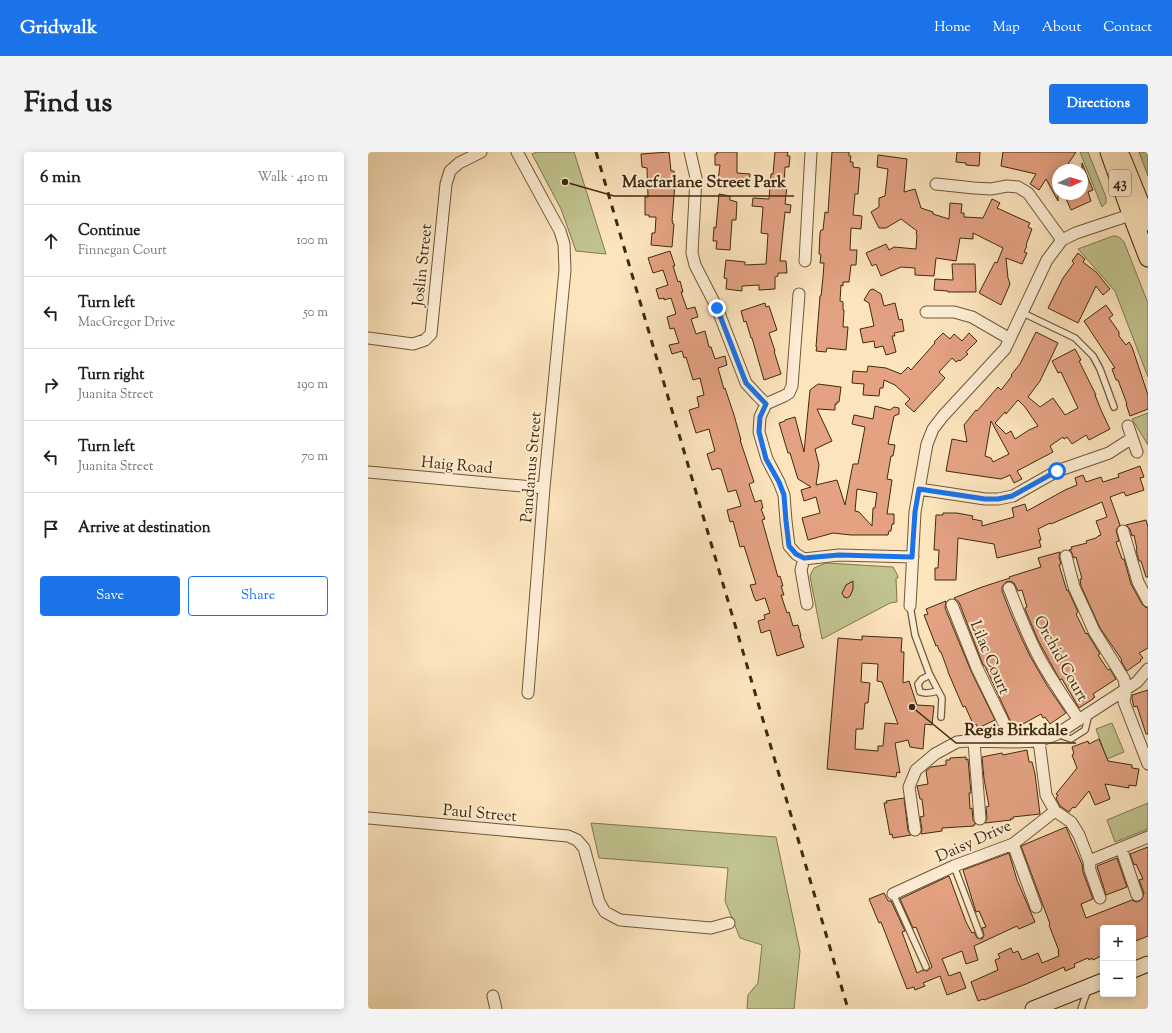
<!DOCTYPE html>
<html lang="en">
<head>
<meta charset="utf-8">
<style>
  body { margin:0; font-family:"Sorts Mill Goudy",serif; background:#f2f2f2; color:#202124 }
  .controls { position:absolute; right:12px; bottom:12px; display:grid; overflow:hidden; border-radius:4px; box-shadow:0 2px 10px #0003 }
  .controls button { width:36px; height:36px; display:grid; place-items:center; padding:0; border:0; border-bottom:1px solid #e0e0e0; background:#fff; color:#202124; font:20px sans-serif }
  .compass { position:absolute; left:684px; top:12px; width:36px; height:36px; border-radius:50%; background:#fff; box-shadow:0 2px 10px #0003; rotate:86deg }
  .stop { position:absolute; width:12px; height:12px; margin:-9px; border:3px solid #1a73e8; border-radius:50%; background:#fff }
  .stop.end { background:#1a73e8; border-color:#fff; box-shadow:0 1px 4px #0008 }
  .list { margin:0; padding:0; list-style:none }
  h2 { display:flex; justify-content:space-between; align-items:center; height:52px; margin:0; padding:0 16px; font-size:17px }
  h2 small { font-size:13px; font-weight:400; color:#757577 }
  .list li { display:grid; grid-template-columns:26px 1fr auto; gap:12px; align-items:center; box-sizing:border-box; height:72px; padding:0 16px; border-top:1px solid #e0e0e0 }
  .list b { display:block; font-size:15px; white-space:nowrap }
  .list p { margin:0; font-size:13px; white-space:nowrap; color:#757577 }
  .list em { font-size:13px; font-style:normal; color:#757577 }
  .actions { display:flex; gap:8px; padding:12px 16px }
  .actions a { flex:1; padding:9px 0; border:1px solid #1a73e8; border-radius:4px; text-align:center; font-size:14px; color:#1a73e8 }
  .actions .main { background:#1a73e8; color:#fff }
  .icon { flex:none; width:22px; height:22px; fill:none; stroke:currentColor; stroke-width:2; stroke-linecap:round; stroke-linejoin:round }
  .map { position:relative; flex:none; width:780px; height:857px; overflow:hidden; border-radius:4px }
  header { display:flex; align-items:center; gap:24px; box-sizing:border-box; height:56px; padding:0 20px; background:#1a73e8; color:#fff }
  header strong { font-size:19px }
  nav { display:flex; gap:22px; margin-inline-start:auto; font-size:14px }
  .intro { display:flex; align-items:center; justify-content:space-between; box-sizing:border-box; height:96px; padding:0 24px }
  h1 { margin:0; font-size:28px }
  .button { padding:10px 18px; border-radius:4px; background:#1a73e8; color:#fff; font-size:14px; font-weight:700 }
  main { display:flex; gap:24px; padding:0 24px }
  aside { flex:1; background:#fff; border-radius:4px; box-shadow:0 2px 10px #0003 }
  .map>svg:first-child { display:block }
</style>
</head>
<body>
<header>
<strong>Gridwalk</strong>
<nav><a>Home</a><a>Map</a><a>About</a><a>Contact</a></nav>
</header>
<div class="intro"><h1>Find us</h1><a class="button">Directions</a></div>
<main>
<aside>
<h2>6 min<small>Walk · 410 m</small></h2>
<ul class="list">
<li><svg class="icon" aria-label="ahead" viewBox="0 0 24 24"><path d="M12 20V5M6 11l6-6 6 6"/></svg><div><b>Continue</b><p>Finnegan Court</p></div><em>100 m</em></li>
<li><svg class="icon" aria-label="left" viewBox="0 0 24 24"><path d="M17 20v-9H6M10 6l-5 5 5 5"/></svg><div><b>Turn left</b><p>MacGregor Drive</p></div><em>50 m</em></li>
<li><svg class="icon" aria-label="right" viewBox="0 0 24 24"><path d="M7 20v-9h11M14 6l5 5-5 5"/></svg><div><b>Turn right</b><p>Juanita Street</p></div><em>190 m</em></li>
<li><svg class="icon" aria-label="left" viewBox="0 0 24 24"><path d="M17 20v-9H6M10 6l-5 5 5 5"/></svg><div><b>Turn left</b><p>Juanita Street</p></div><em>70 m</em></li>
<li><svg class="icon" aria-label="arrive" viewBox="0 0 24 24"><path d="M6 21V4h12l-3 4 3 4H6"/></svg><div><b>Arrive at destination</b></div></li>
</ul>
<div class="actions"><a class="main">Save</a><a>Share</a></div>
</aside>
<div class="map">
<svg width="780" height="857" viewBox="0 0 780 857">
  <rect width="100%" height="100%" fill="#fce4bd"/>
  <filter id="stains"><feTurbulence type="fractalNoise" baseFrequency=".005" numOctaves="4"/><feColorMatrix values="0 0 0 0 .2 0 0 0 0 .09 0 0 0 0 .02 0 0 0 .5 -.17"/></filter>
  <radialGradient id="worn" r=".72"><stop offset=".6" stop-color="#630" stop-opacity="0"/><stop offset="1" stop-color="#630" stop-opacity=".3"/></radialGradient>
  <path fill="#c1c48f" stroke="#80774e" d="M169,0H206L238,102L208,99L193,57L164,2Z
    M712,0H720L738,45V51L734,55Z
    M771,0H780V24Z
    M745,84C751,84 753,86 756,90L780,151V225L747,139L710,97Z
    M780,261V293L764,267Z
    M458,411L525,415L529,422L530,426H528L529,450L522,451L454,487L442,424L446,416Z
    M744,571L756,600L739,607L728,577Z
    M780,651V677L747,690L739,668Z
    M223,671L408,685L432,799L426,857H379L380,843L390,831L394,793L372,786L357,749L360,716L231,706Z"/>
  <path fill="#e4a283" stroke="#3f2a0c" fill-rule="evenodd" d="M301,0L303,19H306L307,31L304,69H305L304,71L306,72L304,95L283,93L284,81H287L288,65H281V63H277V45H280L279,16L274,15L273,2Z
    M349,0H369V21L382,22L381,31L350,29L352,13H347V2H349Z
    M407,0H420L419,4H422L421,15H417L416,34H419L417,52L423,53L422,61L417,60L412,109H418L419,121H410V124L407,125V137L391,138V133L374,134V139L358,137L359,127L356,126L358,108L377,110V113L398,112L400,82L393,81L395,55L384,54L385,46L401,47L403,22H405Z
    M464,0H481V4H483L482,10H485V15L492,16L490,42H487L485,63L494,64L493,77L483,76L482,98H489L488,113H483L481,130H475V134L473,133L472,149L475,150V158H476L475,175H480L478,198L459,196L458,200L448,199L449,195H448L452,144H453L455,125L456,111H452L453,103L451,102L452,81L453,78H455L457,60L460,61Z
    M589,0H612L611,14L598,13V11L588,10Z
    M635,0H708L696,18H690V49L678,27L671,38L662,32L668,22L633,14Z
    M510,3L539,7L536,40L547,37L553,56L565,60V62L581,67L582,51L594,52L593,61H596V65L615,66L624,47L632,51L629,56L662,71L660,75L664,77L658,93L659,94L656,100L659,101L654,112L638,106L640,126L642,132L633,153L611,141L627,110L629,111L635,96L605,81V87L592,86L588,109L568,106L566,124L547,123V116L533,115L513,124L508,112L504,114L498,101L518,92L521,98L526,95L548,97L549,83L548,82L549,79L533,67L518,76H511L503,60L511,55V46L517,44L520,17L509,15Z
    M714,11L725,38L720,40L723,49L703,58L696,42H714Z
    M351,42L362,44V48L369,50L368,68H364L362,98L348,97L349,89H345L346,75L348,76Z
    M302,99L307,114H305L310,130L312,129L315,140H313L319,157L327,155L330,165L323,167L328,182L337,179L341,195H343L347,207L357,204L359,213L350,216L356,237L357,236L366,263L373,288H372L386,330L381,332L387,350L393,348L395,356L393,357L397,367L394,368L410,425L412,424L415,434H413L416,443H413L419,461L421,460L425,474L430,473L433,484H432L436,495L409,504L402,478L393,481L390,469L397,467L396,463L402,461L397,446L388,449L386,445L382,433L388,432L376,394L372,395L365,369L362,370L359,358L373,354L368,338L360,340L353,317H351V316L344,318L339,302L347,299L341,277L328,281L321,258L331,255L329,245L336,243L332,226L325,228L318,205L316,206L314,199L304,202L301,193L311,191L306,176L302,177L299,165L308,162L303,146L296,148V146L291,147L288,137L300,133L295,118L285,121L280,106Z
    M710,101L717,107L715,110L728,120L742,137L735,143L728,134L710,171L680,156L695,126L706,111L704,109Z
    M584,112H607L608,140H580V139L566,138L567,127L585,128Z
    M505,137L513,142L516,154L527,151L531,168L534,167L536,179L526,181L527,184H524L528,200L518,203L515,194L507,196L506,189L495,191L492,177L506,174L501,151L496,148L502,138Z
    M397,151L398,155L401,154L409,178L401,181L407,199H406L413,222L396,228L384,186H383L378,169L376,170L373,159Z
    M738,153L745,163L741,166L751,180V184L758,193L761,190L764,195L780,243V257L762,264L758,252H759L750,228H748L744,217L747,216L716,169Z
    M668,180L690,191L672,229L660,245L672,255L685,246L697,263L710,256L693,220L690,221L684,209L707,197L713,208L711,209L728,243H727L733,258L742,277L721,288L718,283L704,292L699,285L696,287L695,285L682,294L685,300L649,319L654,327L646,331L642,323L633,327L626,326L578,319L584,287L599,290L596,273L608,258L609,259L630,235L633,238L644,224L643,223L652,212ZM650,248L657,255L670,274L661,278L647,287L643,279L638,282L627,271L637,260L638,262ZM623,269L641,302L625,310L623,306L617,304Z
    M575,181L582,187L586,182L594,189L601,181L609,189L598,200L600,202L592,209L591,208L588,210L584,206L571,220L577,226L546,260L537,252L542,247L527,233L516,228L515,236H512L511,244L495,243L496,232L484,231L485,219L499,220L500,214L518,216L533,222L540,215L543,218L567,191L566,190Z
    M450,232L473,235L471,250H469V252H467V258L449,257L464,289L447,297L451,313L448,333L469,328L477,353L485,312H490L497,275L484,272L486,263L505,267L507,254L522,258L526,255L531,256V262L526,264L520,292L527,293L525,304H523L519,327L524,328L519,362H526V372H524L523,379H521L520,383H483L465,381L440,388L434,366L452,361L448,345L436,349L433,338L443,335L430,327L422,301H420L411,271L417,269V268L427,265L436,300L442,238ZM489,337L509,341L507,356H505L504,374L491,360L487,359Z
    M772,314L776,325L772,326L776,338L758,344L756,340L742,345L752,373L748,378L751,389L748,390L754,407H756L763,432L774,452L777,455L780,456V496L771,501L775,506L772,508L773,509L759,519L753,509L754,508L732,476L713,434L712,427H714L708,405L706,406L703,399L701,398L704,397L703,395L719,391L718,389L728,386L730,384L733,383L728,369L739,365L734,350L683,372L682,371L670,377L673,388H671L673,395L629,406L626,392L590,386L588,428H567V416H570L571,398H566L568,363H575V361H589L605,364L604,367L614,369V374L646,365L644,356L657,352L659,359L697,338L709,333L707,326L715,323L718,330L733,325L735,330L751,325L750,322Z
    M778,368L780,375V425H778L773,409H771L768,398L769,397L766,383L764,384L762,377L758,373Z
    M692,400L691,405L693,412L691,413L699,439L700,438L710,460L708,462L718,482L719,481L732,502L730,503L740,518L742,517L748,527L725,542L727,545L725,546V547L711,556L694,527L692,528L688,521L670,488L657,457V456L659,455L654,438L650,439L646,431L642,429L638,430L634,435V439L643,462L653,485L662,504L680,535L698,561L682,572L677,565L675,566L673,562L646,577L617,514L615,513L591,450L586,446L614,435L642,426L641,425L673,415L670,406Z
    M485,429V437L482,444L479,446L476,445L474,441L478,433Z
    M578,449L577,456L603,519L627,568L610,576L608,572L606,574L597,554L595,555L580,520V519L573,500H572L569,493L568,494L556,463L560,462L558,457Z
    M494,484L534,486L533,500H536L535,531L541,529L549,553L566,554L564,573L557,572L555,597L542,595L540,588L527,591L532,621L529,620L528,625L459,617L470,486L494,488ZM494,511L510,512L509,529L514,530L530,572L517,571L515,594H510V599L487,597L488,577H495L497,551H500L502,531L493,530Z
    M780,538V582H778L769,554L766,555L764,547V543Z
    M731,587L740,609L764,613V616L771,617L768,634L761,633V636L737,632L742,647L727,653L721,639L707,656L705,655L701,660L692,654L688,646L690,643L688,642L709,616L704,603L706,602L704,595L720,589L721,592Z
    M659,598L661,610H664L667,622L672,662L645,665V667H642L643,668L617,671L619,666L618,655L621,654L616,627L614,605L634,601L635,603Z
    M598,605V608L600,607L603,641H601L602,657L604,656L605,668L608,672H606V674L574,676V679L553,682L554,677L552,665L556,664L554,647H552L549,634L560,632L558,619L563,615L578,613V608H582V606Z
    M536,646L540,679L543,683L525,686L524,682L522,683L516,651H519L518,649Z
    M698,675L714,712L715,720L725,747L713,752L718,766L764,748L768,750L772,749L774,747L776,741L771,728L775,727L768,712L766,713L762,702L780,695V784L765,790V776H735V803L725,808L724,806L721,808L720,806L706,812L707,815L697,819L696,815L658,832L616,848L615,847L610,849L603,830L630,818L627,808L632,806L630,802L643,796L645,801L650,799L654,808L670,801L674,811L691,804L690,799H691L681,773L682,772L653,694Z
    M641,701L649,728L667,770L651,777L649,774L606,794L610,808L598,812L594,799L574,807L581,824L592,820L598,836L579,843L572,824L555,831L557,834L547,838L546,835L539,837L513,770L511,771L501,747L516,741L520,749H523L537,779L534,780L549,821L555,818L559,819L564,815L548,775L545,776L532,747L581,724L598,770L604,781L606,780L609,786L614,787L616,783L614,776L618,775L611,759L608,760L595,718Z
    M749,706L759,735L738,743L729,714Z"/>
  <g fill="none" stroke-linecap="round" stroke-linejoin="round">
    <g stroke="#6e5838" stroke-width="8">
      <path id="lane" d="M655,161L707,186L725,204L732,217L746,255
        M542,454L547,483L561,521L574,546L573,565
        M562,523L554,527L550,532L552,540C558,542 563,541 570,539
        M689,582L703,587L717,578L721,562
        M586,714L612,783
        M525,742L558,815
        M713,857L720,837"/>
    </g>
    <g stroke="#6e5838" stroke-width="13">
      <path id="street" d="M149,0L192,79L196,92L197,118L176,336L160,541
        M322,0L328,26L324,101L327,113L349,156L378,231L389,243L398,252L392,265L391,280L399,307L411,330L416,343L418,369L421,394L428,402L436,407L471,403L545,405
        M568,32L606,36L623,37L639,34L650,35L660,41L694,88
        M437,109L443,0
        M558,160H586L604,165L642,187
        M0,186L45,192L57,188L63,182L78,32L82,19L91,11L113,0
        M398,252L416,244L421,241L424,234L431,142
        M760,274L769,300
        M0,320L176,336
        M551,337L617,347H630L645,344L689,319L741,301L764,286
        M755,379L770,430L780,449
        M698,404L706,435L718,461L726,479L756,527L758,538L756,550L780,612
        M436,407L433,418L439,452
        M641,436C651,461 660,486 673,509C685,530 698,549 711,568
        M584,453L609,516L645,590
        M542,454L547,360L559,292L565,277L575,264L637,197L679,108L694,88L708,81L768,61
        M671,589L678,643L687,659
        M606,590L612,667
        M0,666L200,684L209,688L216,696L231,750L237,760L252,768L343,776L361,771
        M547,678L541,635L548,618L567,602L589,590L598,589L645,590L671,589L689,582L769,530L780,517
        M645,692L668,755
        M753,696L769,743
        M721,709L722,718L732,746
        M525,742L586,714L645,692L687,659L703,670L711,683L721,709L780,685
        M125,844L128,857"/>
    </g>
    <g stroke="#3f2a0c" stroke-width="17">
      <path id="secondary" d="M765,818L780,812
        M665,857L735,829"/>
    </g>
    <g stroke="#3f2a0c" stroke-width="19">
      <path id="primary" d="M741,0L763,62L780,106
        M754,6L780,70"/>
    </g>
    <use href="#lane" stroke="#fdedd4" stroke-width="5.5"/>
    <use href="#street" stroke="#fdedd4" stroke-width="11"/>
    <use href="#secondary" stroke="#fdedd4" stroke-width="15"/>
    <use href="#primary" stroke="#fce4bd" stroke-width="17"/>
    <path stroke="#3f2a0c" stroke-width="3" stroke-dasharray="7 7" stroke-linecap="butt" d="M228,0L480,857"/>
  </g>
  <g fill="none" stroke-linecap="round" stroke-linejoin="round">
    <path stroke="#1a73e8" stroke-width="5" d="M349,156L378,231L398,252L392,265L391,280L398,307L411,330L416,343L418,369L421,394L428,402L436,406L471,403L544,405L547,360L551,337L617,347H630L644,344L689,319"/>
  </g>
  <g text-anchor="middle" stroke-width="4" stroke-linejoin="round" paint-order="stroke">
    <rect fill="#fdedd4" stroke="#786448" stroke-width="1" x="741" y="18" width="22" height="26" rx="3"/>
    <g font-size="15" font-weight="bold" fill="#3f2a0c">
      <text x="752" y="36">43</text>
    </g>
    <g font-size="16" fill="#3f2a0c" stroke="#fdedd4">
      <text transform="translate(53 113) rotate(-84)" y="6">Joslin Street</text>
      <text transform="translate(89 312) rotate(5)" y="6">Haig Road</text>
      <text transform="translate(162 315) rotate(-85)" y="6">Pandanus Street</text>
      <text transform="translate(623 505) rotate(67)" y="6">Lilac Court</text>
      <text transform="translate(694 506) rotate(61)" y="6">Orchid Court</text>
      <text transform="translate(112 660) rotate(5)" y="6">Paul Street</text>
      <text transform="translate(605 688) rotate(-24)" y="6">Daisy Drive</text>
    </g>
  </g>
  <path fill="none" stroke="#3f2a0c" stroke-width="1.5" d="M197 30L246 44H426M544 555L588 591H708"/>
  <g fill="#3f2a0c" stroke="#fdedd4" stroke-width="1.5">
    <circle cx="197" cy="30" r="4"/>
    <circle cx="544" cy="555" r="4"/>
  </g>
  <g font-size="17" text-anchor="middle" font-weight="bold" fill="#3f2a0c" stroke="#fdedd4" stroke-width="4" stroke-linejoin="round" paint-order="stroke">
    <text x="336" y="35">Macfarlane Street Park</text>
    <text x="648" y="583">Regis Birkdale</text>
  </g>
  <rect width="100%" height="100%" filter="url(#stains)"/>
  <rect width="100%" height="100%" fill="url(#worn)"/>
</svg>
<div class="controls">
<button>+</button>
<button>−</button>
</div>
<svg class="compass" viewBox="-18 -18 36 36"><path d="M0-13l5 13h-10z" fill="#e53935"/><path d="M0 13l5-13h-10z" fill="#757577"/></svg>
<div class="stop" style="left:689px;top:319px"></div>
<div class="stop end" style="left:349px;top:156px"></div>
</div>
</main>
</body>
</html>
